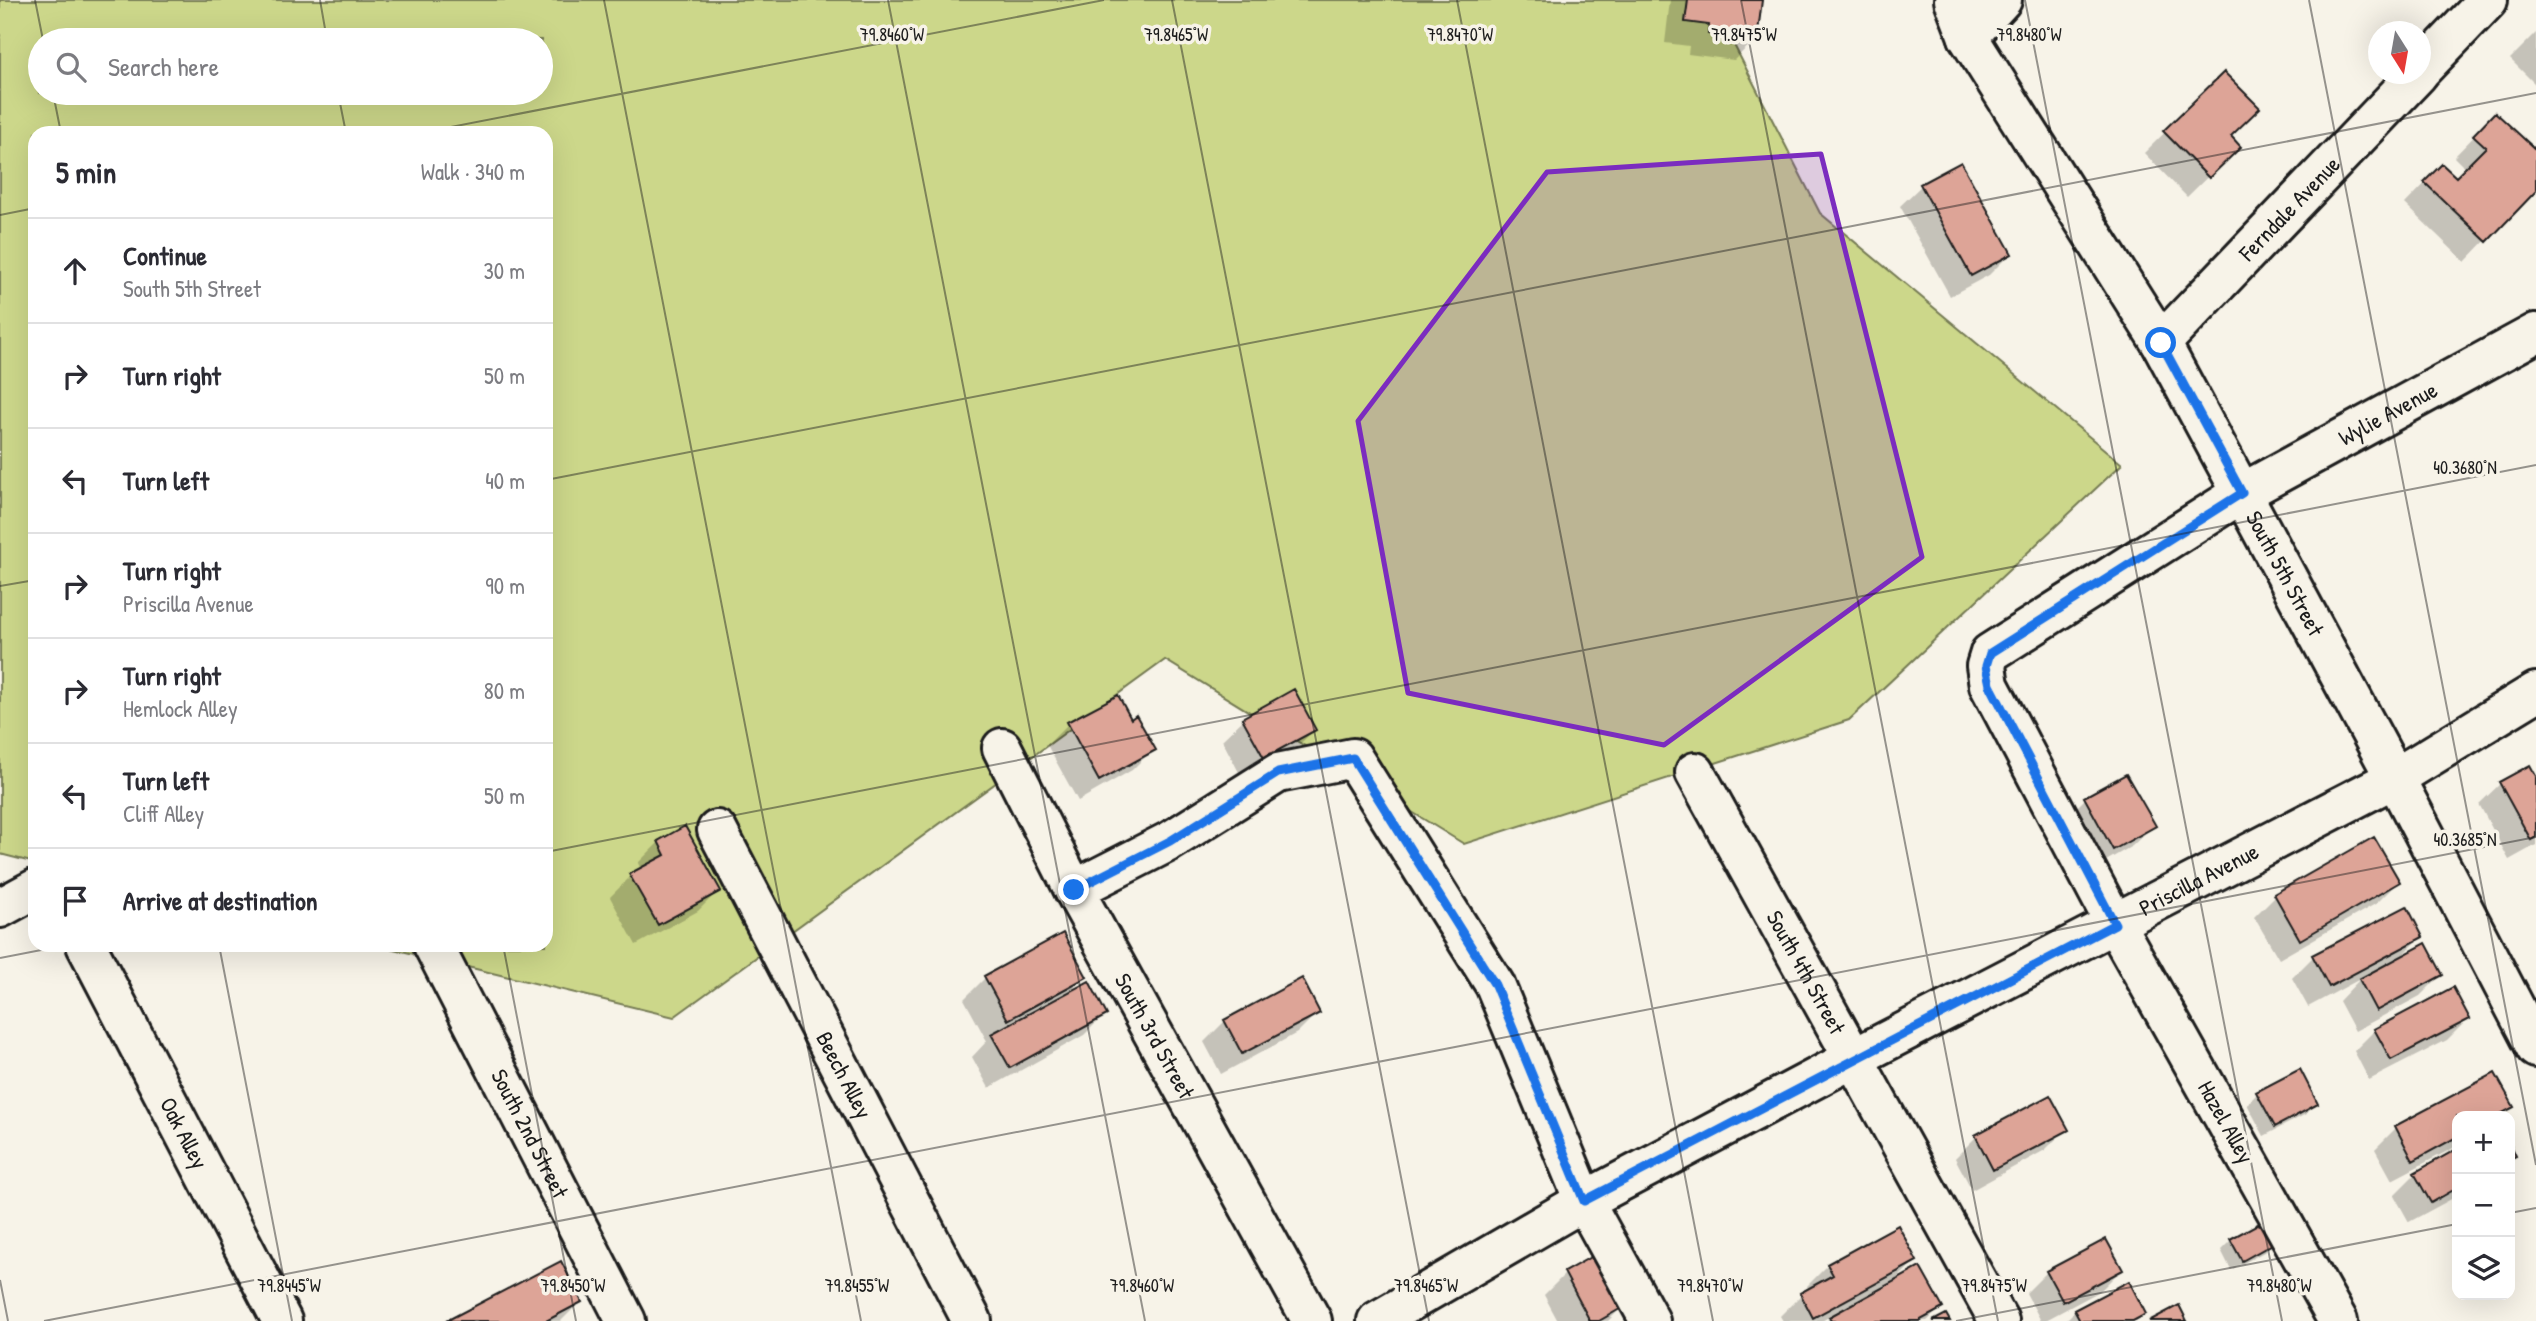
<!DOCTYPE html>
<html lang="en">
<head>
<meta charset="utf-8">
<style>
  body { margin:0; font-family:"Patrick Hand",sans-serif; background:#f7f7f7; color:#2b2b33 }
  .controls { position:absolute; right:21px; bottom:21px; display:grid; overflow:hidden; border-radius:14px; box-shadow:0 7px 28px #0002 }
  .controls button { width:63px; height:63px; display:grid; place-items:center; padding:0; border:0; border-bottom:2px solid #e1e1e2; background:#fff; color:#2b2b33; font:35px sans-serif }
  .compass { position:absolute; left:2368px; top:21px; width:63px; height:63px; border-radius:50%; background:#fff; box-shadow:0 7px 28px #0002; rotate:169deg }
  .stop { position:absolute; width:21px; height:21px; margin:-16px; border:5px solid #1a73e8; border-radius:50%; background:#fff }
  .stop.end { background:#1a73e8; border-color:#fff; box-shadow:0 2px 7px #0008 }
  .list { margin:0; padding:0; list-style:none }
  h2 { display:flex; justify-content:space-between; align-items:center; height:91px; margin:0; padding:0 28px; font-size:30px }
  h2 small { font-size:23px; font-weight:400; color:#7c7c81 }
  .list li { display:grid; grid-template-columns:46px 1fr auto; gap:21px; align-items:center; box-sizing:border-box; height:105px; padding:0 28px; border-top:2px solid #e1e1e2 }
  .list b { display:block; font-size:26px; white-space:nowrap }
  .list p { margin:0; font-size:23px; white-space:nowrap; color:#7c7c81 }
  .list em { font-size:23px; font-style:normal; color:#7c7c81 }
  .icon { flex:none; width:38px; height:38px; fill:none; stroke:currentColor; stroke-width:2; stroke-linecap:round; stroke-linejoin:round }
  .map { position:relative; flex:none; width:2536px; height:1321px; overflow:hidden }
  .search { position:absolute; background:#fff; box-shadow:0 7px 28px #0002; left:28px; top:28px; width:525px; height:77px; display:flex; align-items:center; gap:18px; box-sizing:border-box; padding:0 24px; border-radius:38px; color:#7c7c81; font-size:26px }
  .panel { position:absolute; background:#fff; box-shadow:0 7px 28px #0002; left:28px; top:126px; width:525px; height:826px; border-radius:21px }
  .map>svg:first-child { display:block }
</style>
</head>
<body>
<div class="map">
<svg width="2536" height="1321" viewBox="0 0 2536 1321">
  <rect width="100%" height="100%" fill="#f7f3e8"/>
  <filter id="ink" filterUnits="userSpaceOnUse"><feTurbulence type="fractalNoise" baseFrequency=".0143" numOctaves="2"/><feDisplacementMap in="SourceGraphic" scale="14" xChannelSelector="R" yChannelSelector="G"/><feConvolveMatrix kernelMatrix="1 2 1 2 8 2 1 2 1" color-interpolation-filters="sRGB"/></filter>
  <g filter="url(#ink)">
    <path fill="#ccd78a" stroke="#747a53" stroke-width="2" fill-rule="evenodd" d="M0,0H1711L1820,213L2122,464L1849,720L1464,844L1165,660L674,1017L377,945H546V133H35V863L0,854ZM40,40H541V93H40Z"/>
    <path fill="#0003" d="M1670,0H1760L1756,39L1734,60L1688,54L1689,46L1665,43Z
      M2536,33V85L2510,59Z
      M2224,74L2229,137L2238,147L2187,197L2144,153Z
      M2496,114L2536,153V188L2465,262L2405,204L2442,166L2456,179L2466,169L2454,157Z
      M1921,186L2010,254L1989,275L1950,296L1900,206Z
      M1293,692L1314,730L1293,751L1242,778L1222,740L1243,720Z
      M1117,697L1130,721L1153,749L1132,770L1078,801L1047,745L1068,724Z
      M2536,774V845L2509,860L2479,804L2500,784Z
      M2125,776L2153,826L2132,846L2092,869L2064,820L2085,799Z
      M659,842L719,890L698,911L636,945L610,897L631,876L641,870L638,863Z
      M2398,882L2377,903L2279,959L2254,917L2275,896Z
      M1062,935L1084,977L1068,994L1105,1014L1084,1035L989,1088L972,1057L987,1041L964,999L985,978Z
      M2421,937L2400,958L2441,975L2420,996L2355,1031L2339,1001L2360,979L2308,1007L2292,978L2313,957Z
      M1318,1012L1297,1033L1221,1074L1204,1042L1225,1021Z
      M2468,1019L2447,1040L2369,1080L2354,1051L2375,1030Z
      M2495,1075L2512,1107L2502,1116H2457V1146L2392,1180L2375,1149L2396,1128Z
      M2257,1094L2316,1104L2306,1114L2264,1136L2247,1104Z
      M2049,1098L2066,1129L2045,1150L1972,1190L1955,1158L1976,1137Z
      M2457,1151V1196L2409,1222L2394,1195L2415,1174Z
      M2231,1240L2274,1242L2264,1252L2231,1270L2221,1250Z
      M1596,1256L1623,1306L1608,1321H1558L1544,1295L1565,1274Z
      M1915,1261L1893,1283L1941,1308L1927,1321H1827L1830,1316L1822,1321H1783L1780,1316L1801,1295L1809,1290L1807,1286L1828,1265Z
      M2121,1270L2100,1291L2044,1321H2041L2026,1293L2047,1272Z
      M580,1302L561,1321H450Z
      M2075,1311L2144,1313L2137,1321H2065Z"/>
    <path fill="#dda497" stroke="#1c1c1c" stroke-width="2" d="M1688,0H1762L1757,40L1708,34L1709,25L1685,22Z
      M2224,72L2260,108L2231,136L2241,147L2209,178L2163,131Z
      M2495,112L2536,150V191L2487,242L2424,182L2442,164L2456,177L2486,147L2473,135Z
      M1961,162L2012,254L1971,276L1920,184Z
      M1294,689L1316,730L1264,758L1242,718Z
      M1118,695L1131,719L1136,715L1156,750L1099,781L1067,722Z
      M2530,765L2536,776V837L2531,840L2499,782Z
      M2126,774L2156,826L2113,850L2084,797Z
      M685,826L721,891L658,925L629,874L665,855L658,841Z
      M2374,837L2400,882L2300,940L2274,894Z
      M2407,906L2423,937L2329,987L2312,955Z
      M1063,933L1087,977L1008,1020L984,976Z
      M2426,943L2443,975L2376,1011L2359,979Z
      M1302,978L1320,1013L1242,1054L1224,1020Z
      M1089,981L1107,1015L1010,1068L991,1034Z
      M2453,987L2470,1019L2391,1060L2374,1029Z
      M2300,1069L2318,1104L2275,1127L2256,1092Z
      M2495,1073L2514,1107L2497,1116H2457V1137L2413,1161L2395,1126Z
      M2050,1095L2069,1130L1993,1170L1975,1135Z
      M2510,1143L2516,1156L2510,1159Z
      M2457,1149V1188L2431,1203L2414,1173Z
      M2265,1220L2276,1242L2242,1261L2230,1239Z
      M1898,1225L1917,1261L1813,1318L1800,1293L1833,1275L1827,1264Z
      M2106,1239L2123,1270L2063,1302L2046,1271Z
      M1596,1254L1625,1306L1599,1321H1590L1564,1272Z
      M561,1261L582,1302L546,1321H446Z
      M1920,1267L1943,1308L1919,1321H1831L1829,1317Z
      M2129,1281L2146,1314L2133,1321H2080L2074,1310Z
      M2179,1305L2187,1321H2149Z
      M1946,1314L1950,1321H1933Z"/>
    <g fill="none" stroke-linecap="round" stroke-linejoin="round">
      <g stroke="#1c1c1c" stroke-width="44">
        <g id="minor">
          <path id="s1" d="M1954,0L1968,37L2161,343L2395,778L2536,1048"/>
          <path d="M1968,37L2002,0"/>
          <path d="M2420,71L2488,0"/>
          <path id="s2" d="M2161,343L2418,74"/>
          <path id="s3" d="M1002,748L1074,890L1312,1321"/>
          <path id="s4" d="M1695,772L1999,1321"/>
          <path id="s5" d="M717,830L972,1321"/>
          <path d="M1074,890L1170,841L1278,773L1353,758L1495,985L1584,1201L1650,1321"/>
          <path d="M0,908L35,889"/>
          <path id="s6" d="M86,945L282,1321"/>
          <path id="s7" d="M433,945L626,1321"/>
          <path id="s8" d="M1377,1321L1584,1201L1852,1059L2395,778L2536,692"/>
          <path id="s9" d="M2338,1321L2115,924L1989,685L1986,666L1990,653L2242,493L2536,333"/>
        </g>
      </g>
      <use href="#minor" stroke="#f7f3e8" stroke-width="38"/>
    </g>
  </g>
  <g fill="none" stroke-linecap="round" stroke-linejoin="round" filter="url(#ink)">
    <path stroke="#1a73e8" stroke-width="9" d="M1074,890L1170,841L1278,773L1353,758L1495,985L1584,1201L2115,924L1990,685L1986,666L1990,653L2242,493L2161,343"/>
  </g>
  <path fill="#7b2cbf" fill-opacity="0.2" stroke="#7b2cbf" stroke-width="5" stroke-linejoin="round" d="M1821,154L1922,557L1664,745L1408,693L1358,421L1547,172Z"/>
  <path fill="none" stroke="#1c1c1c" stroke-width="2" stroke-opacity="0.45" d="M35,0L43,40M320,0L327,40M604,0L861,1321M888,0L1145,1321M1172,0L1429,1321M1457,0L1713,1321M1741,0L1998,1321M2025,0L2282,1321M2309,0L2536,1165M53,93L61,133M338,93L346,133M420,133L1104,0M0,215L35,208M546,480L2536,93M0,586L35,580M546,852L2536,465M219,945L292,1321M503,945L576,1321M0,958L67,945M2510,1213L2536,1208M0,1280L8,1321M44,1321L2536,837M1956,1321L2457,1224"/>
  <g text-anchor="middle" stroke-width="7" stroke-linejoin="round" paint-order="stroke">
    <g font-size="23" fill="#1c1c1c" stroke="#f7f3e8">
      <text dy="8" stroke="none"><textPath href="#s2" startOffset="186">Ferndale Avenue</textPath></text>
      <text dy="8" stroke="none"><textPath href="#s9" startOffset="1223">Wylie Avenue</textPath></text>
      <text dy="8" stroke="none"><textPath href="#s1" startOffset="663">South 5th Street</textPath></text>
      <text dy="8" stroke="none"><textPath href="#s8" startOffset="933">Priscilla Avenue</textPath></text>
      <text dy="8" stroke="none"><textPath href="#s4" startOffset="229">South 4th Street</textPath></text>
      <text dy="8" stroke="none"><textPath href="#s3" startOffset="326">South 3rd Street</textPath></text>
      <text dy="8" stroke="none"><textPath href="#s5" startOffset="276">Beech Alley</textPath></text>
      <text transform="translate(2226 1122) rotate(61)" y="8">Hazel Alley</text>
      <text dy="8" stroke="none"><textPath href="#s6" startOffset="212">Oak Alley</textPath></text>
      <text dy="8" stroke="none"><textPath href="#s7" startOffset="212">South 2nd Street</textPath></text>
    </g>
  </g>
  <g font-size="18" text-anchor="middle" fill="#1c1c1c" stroke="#f7f3e8" stroke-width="7" stroke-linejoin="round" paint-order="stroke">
    <text x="892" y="41">79.8460°W</text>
    <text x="1176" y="41">79.8465°W</text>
    <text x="1460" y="41">79.8470°W</text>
    <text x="1744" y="41">79.8475°W</text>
    <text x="2029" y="41">79.8480°W</text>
    <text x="2465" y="474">40.3680°N</text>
    <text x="2465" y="846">40.3685°N</text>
    <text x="289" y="1292">79.8445°W</text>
    <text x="573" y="1292">79.8450°W</text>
    <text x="857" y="1292">79.8455°W</text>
    <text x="1142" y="1292">79.8460°W</text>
    <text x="1426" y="1292">79.8465°W</text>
    <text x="1710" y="1292">79.8470°W</text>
    <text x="1994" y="1292">79.8475°W</text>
    <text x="2279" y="1292">79.8480°W</text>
  </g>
</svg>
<div class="controls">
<button>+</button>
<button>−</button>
<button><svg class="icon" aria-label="layers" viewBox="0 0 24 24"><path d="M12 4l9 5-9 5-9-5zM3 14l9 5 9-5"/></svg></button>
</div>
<svg class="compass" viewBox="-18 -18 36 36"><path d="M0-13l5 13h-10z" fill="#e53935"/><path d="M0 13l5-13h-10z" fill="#7c7c81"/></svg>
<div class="stop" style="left:2161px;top:343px"></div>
<div class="stop end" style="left:1074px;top:890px"></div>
<div class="search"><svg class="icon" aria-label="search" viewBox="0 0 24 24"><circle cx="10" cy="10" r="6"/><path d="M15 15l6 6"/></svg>Search here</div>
<section class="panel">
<h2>5 min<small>Walk · 340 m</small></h2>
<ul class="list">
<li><svg class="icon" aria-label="ahead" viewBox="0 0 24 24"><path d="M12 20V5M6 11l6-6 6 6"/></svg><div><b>Continue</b><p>South 5th Street</p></div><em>30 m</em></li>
<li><svg class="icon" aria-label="right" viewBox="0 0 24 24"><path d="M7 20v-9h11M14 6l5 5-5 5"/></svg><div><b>Turn right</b></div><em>50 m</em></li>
<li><svg class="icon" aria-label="left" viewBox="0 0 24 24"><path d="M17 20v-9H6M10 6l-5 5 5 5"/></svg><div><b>Turn left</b></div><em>40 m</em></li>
<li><svg class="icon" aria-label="right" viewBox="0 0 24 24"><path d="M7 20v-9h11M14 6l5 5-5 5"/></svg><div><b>Turn right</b><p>Priscilla Avenue</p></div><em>90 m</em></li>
<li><svg class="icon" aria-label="right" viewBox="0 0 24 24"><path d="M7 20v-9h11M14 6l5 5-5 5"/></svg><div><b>Turn right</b><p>Hemlock Alley</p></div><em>80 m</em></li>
<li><svg class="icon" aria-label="left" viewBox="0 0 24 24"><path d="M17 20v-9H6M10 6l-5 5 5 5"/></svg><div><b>Turn left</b><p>Cliff Alley</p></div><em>50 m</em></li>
<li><svg class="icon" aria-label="arrive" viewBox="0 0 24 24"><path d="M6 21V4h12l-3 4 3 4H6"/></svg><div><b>Arrive at destination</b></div></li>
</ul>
</section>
</div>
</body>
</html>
